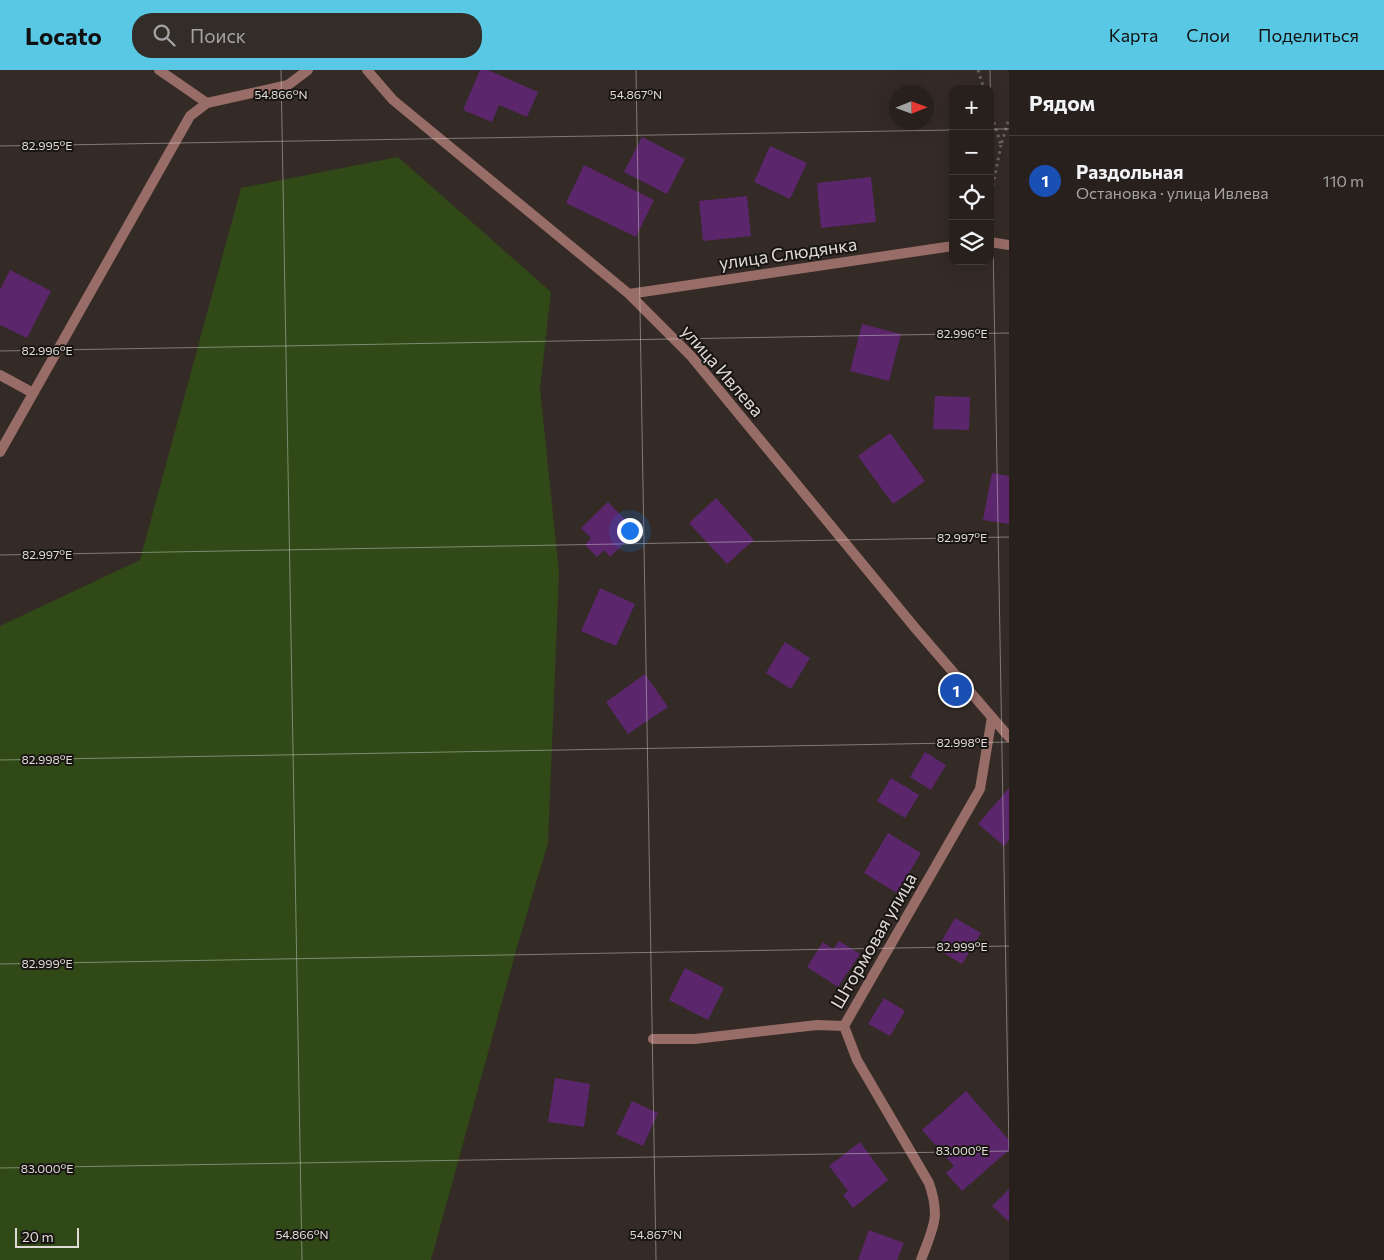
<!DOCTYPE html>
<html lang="ru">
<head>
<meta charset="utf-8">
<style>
  body { margin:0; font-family:Commissioner,sans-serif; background:#332d29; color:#f1f3f6 }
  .controls { position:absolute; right:15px; top:15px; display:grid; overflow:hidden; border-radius:10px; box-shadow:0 5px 20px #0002 }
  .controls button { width:45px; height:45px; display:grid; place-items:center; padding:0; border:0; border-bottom:1px solid #433e3b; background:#27201c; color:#f1f3f6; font:25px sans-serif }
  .compass { position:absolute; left:889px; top:15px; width:45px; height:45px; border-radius:50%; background:#27201c; box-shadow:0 5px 20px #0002; rotate:89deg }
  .scale { position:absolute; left:15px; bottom:12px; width:64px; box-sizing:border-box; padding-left:5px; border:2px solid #e0dad7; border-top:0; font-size:14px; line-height:18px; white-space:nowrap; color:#e0dad7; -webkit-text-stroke:4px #181512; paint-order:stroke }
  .you { position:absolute; left:629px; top:460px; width:18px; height:18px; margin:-12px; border:4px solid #fff; border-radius:50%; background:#1a73e8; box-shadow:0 0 0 8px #1a73e833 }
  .badge { display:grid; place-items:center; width:32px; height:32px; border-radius:50%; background:#59c8e5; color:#fff; font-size:16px; font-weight:700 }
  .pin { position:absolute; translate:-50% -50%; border:2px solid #fff; box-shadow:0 1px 5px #0006 }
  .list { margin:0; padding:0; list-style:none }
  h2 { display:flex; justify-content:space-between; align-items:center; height:65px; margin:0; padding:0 20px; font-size:21px }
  h2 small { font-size:16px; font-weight:400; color:#a4a3a3 }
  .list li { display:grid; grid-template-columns:32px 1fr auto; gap:15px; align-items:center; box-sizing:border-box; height:90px; padding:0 20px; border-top:1px solid #433e3b }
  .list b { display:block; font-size:19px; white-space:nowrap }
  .list p { margin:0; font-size:16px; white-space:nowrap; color:#a4a3a3 }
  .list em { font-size:16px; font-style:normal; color:#a4a3a3 }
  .icon { flex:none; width:28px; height:28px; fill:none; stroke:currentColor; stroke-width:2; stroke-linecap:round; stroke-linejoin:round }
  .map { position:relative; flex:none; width:1009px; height:1190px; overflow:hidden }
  header { display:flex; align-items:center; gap:30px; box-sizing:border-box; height:70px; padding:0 25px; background:#59c8e5; color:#111 }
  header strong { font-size:24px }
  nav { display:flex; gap:28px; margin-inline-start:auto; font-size:18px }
  .search { width:350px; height:45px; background:#332d29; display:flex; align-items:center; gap:12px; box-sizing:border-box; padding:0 18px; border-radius:20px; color:#a4a3a3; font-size:19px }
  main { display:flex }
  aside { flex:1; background:#27201c }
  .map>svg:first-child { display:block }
</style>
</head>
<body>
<header>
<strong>Locato</strong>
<div class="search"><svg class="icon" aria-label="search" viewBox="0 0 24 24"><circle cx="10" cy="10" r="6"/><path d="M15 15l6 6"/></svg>Поиск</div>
<nav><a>Карта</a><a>Слои</a><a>Поделиться</a></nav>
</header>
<main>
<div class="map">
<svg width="1009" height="1190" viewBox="0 0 1009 1190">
  <rect width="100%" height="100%" fill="#342b26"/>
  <path fill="#304917" d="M398,87L551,222L540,318L559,503L548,773L517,877L431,1190H0V556L140,490L241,118Z"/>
  <path fill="#5b266c" d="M480,0H488L538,22L527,47L499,35L492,52L463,40Z
    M642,67L685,89L667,124L624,102Z
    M770,76L807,93L790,129L754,112Z
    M584,95L654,130L636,167L566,133Z
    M871,107L876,152L821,158L817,113Z
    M747,126L751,166L703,171L699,131Z
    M10,200L51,221L27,268L0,255V220Z
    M862,254L901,264L889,311L850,301Z
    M935,326L970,327L969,360L933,359Z
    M890,363L925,411L893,434L858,386Z
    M992,403L1009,406V454L983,450Z
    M716,428L754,470L727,494L689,453Z
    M608,432L637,461L610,487L604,480L597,487L585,475L591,468L581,458Z
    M600,518L635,534L616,576L581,561Z
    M785,572L810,588L791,619L766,603Z
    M645,604L668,637L628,664L606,632Z
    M925,682L946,695L931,720L910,707Z
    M891,708L919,725L905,748L877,731Z
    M1009,718V770L1004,776L978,754Z
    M888,763L921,783L897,823L864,803Z
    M955,848L981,863L962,894L937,879Z
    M839,871L860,884L838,917L807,897L823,872L833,879Z
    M685,898L724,918L708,950L669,930Z
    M884,928L905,941L890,966L868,954Z
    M555,1008L590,1014L584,1057L548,1052Z
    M966,1021L1009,1070V1080L962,1121L946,1103L954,1096L922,1060Z
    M632,1031L658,1043L643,1076L616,1064Z
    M860,1072L888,1110L853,1138L843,1125L848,1121L829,1096Z
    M1009,1119V1152L992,1136Z
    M869,1160L904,1173L897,1190H858Z"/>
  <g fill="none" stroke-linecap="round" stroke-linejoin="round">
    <path stroke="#69615d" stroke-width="3" stroke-dasharray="2.5 4" stroke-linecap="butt" d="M978,0L984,19
      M990,40L1001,75L1009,49
      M990,148L993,115L1001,75"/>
    <path stroke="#986c67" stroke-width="10" d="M159,0L207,33
      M367,0L393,30L629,224L691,286L916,559L1009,667
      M990,172L1009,175
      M629,224L953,176
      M0,305L33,323
      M0,382L190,46L207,33L288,15L308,0
      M653,969H695L817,955L844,956
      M921,1190C933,1157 941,1148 929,1113L857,990L844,956L980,719L992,647"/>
  </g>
  <path fill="none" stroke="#e0dad7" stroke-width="1" stroke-opacity="0.45" d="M281,0L302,1190M636,0L656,1190M990,0L1009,1080M990,59H1009M0,76L953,60M0,281L1009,263M0,485L1009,467M0,690L1009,672M0,894L1009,876M0,1098L1009,1081"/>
  <g text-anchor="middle" stroke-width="4" stroke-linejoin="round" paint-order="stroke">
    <g font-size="18" fill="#e0dad7" stroke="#181512">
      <text transform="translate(788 184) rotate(-8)" y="6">улица Слюдянка</text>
      <text transform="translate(722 301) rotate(49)" y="6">улица Ивлева</text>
      <text transform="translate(874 871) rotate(-60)" y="6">Штормовая улица</text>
    </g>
  </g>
  <g font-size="12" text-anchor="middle" fill="#e0dad7" stroke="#181512" stroke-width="4" stroke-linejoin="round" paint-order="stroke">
    <text x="281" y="29">54.866°N</text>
    <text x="636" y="29">54.867°N</text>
    <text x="47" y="80">82.995°E</text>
    <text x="962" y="268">82.996°E</text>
    <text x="47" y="285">82.996°E</text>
    <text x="962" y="472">82.997°E</text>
    <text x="47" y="489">82.997°E</text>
    <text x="962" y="677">82.998°E</text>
    <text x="47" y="694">82.998°E</text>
    <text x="962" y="881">82.999°E</text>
    <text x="47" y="898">82.999°E</text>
    <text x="962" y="1085">83.000°E</text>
    <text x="47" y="1103">83.000°E</text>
    <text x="302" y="1169">54.866°N</text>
    <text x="656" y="1169">54.867°N</text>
  </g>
</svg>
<div class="controls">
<button>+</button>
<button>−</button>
<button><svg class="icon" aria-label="locate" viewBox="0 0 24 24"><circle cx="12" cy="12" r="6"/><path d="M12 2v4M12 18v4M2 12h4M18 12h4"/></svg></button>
<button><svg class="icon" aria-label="layers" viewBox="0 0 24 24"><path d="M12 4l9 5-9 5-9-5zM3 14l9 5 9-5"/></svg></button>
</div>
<svg class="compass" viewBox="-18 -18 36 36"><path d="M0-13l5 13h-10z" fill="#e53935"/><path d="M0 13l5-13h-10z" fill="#a4a3a3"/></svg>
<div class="scale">20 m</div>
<div class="you"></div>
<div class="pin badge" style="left:956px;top:620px;background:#1a4fb4">1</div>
</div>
<aside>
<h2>Рядом<small></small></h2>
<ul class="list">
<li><span class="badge" style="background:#1a4fb4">1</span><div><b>Раздольная</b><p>Остановка · улица Ивлева</p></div><em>110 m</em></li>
</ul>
</aside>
</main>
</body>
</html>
